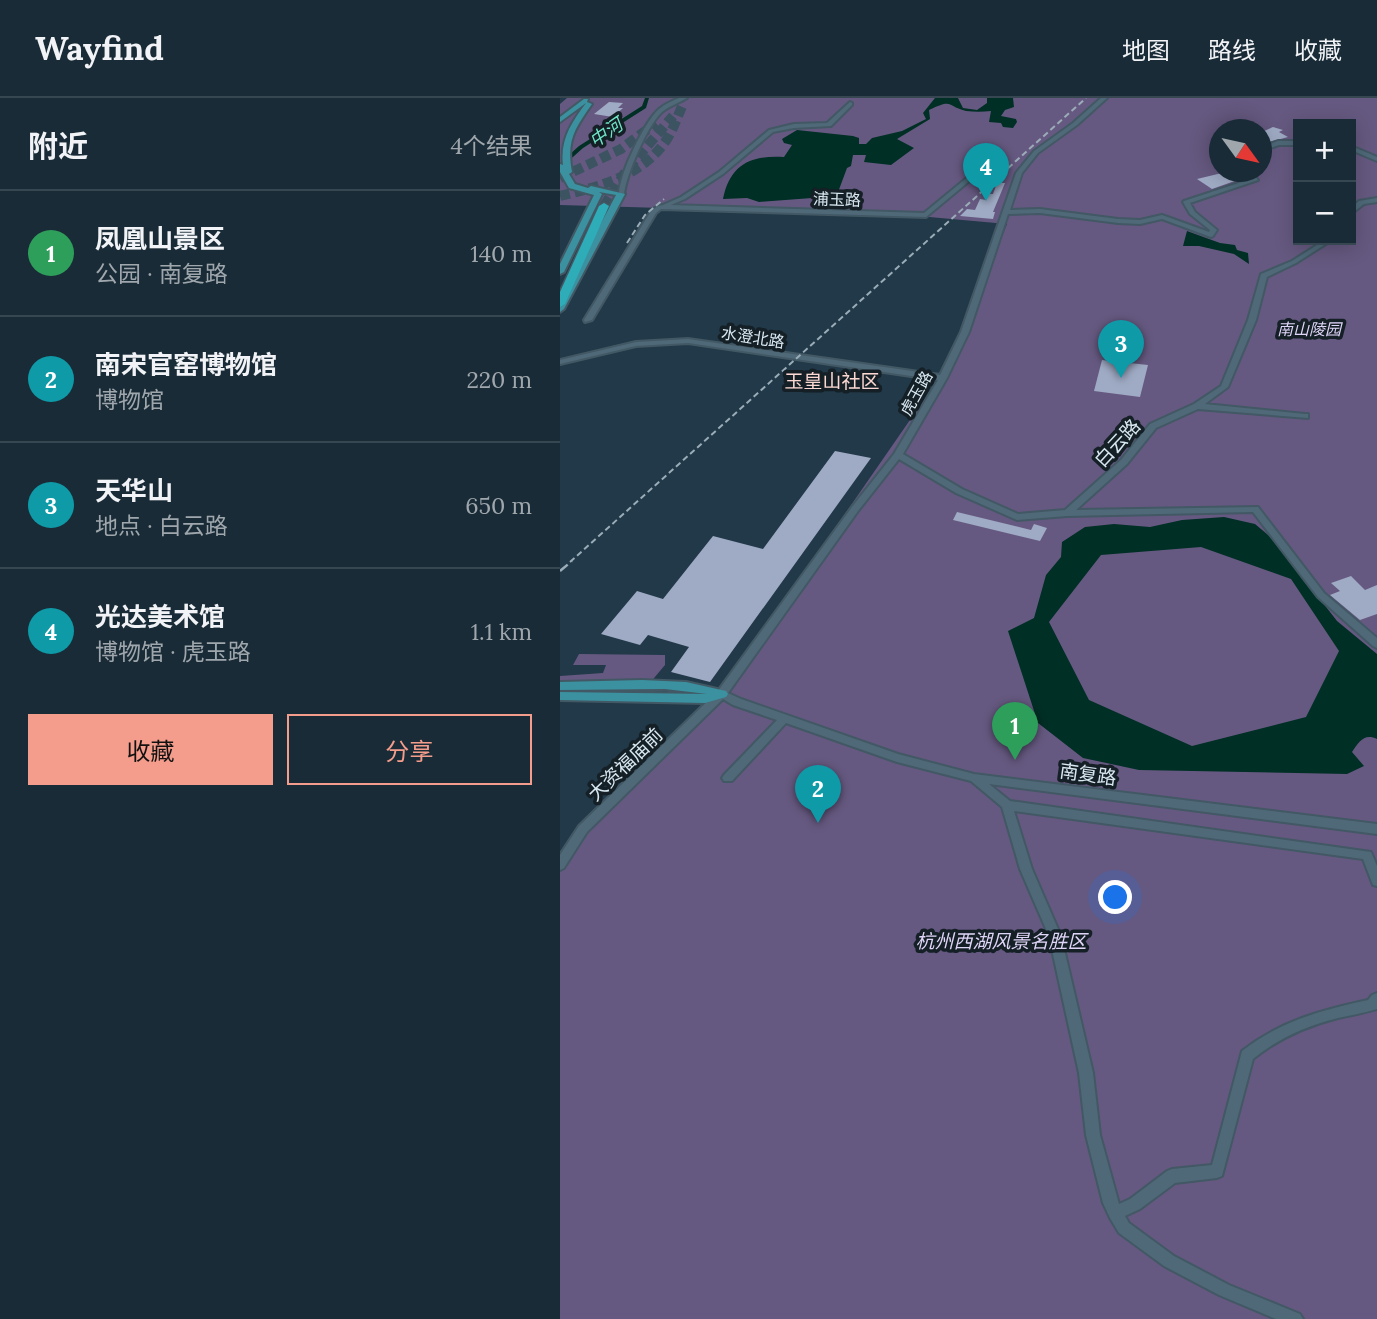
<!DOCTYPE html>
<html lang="zh">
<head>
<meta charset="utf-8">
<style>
  body { margin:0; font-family:Lora,"Noto Sans SC",serif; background:#22333e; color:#f1f3f6 }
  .controls { position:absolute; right:21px; top:21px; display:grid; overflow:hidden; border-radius:0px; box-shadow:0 4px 18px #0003 }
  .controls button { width:63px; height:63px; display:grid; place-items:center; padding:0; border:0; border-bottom:2px solid #374751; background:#192b36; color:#f1f3f6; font:35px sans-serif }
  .compass { position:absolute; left:649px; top:21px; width:63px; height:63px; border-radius:50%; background:#192b36; box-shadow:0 4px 18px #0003; rotate:123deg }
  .you { position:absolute; left:556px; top:800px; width:24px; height:24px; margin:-18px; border:5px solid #fff; border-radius:50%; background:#1a73e8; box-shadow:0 0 0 10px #1a73e833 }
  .badge { display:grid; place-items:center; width:46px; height:46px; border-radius:50%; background:#f49d8c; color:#fff; font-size:23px; font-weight:700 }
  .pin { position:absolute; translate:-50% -58px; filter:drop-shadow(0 2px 4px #0008) }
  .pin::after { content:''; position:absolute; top:37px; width:24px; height:21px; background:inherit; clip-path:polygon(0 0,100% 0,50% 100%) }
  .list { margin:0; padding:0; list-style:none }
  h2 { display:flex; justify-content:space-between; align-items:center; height:91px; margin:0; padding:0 28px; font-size:30px }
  h2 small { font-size:23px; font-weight:400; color:#9fa7ad }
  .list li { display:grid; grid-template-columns:46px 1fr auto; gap:21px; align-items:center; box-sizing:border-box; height:126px; padding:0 28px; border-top:2px solid #374751 }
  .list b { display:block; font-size:26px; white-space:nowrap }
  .list p { margin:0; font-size:23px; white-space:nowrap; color:#9fa7ad }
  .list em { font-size:23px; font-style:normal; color:#9fa7ad }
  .actions { display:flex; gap:14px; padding:21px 28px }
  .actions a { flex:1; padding:16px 0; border:2px solid #f49d8c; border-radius:0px; text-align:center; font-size:24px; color:#f49d8c }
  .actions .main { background:#f49d8c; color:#111 }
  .map { position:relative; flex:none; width:817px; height:1221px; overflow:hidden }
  header { display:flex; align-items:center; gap:42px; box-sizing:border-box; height:98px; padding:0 35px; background:#192b36; border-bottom:2px solid #374751 }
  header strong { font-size:33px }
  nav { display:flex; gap:38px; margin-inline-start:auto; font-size:24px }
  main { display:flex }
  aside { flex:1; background:#192b36 }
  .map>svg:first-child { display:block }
</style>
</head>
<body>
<header>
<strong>Wayfind</strong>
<nav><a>地图</a><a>路线</a><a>收藏</a></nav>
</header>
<main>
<aside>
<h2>附近<small>4个结果</small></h2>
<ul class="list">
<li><span class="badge" style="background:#2e9e5b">1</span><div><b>凤凰山景区</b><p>公园 · 南复路</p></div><em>140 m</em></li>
<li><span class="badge" style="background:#0f9aa8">2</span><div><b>南宋官窑博物馆</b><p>博物馆</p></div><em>220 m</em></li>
<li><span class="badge" style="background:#0f9aa8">3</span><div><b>天华山</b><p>地点 · 白云路</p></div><em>650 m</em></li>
<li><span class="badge" style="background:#0f9aa8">4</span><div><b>光达美术馆</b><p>博物馆 · 虎玉路</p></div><em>1.1 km</em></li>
</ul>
<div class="actions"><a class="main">收藏</a><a>分享</a></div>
</aside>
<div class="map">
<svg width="817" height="1221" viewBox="0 0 817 1221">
  <rect width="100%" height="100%" fill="#213948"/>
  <path fill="#665981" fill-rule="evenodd" d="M7,0H817V1221H0V757L146,610L224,504L388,267L447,126L347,117L0,107V6ZM738,26H791V142H738ZM660,32H702V74H660Z
    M19,556L105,557V567L89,586L0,583V578L43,575L46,567H13Z"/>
  <path fill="#002f25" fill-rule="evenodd" d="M375,0H398L403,10L417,12L427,5V0H453L454,9L445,12L441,18L456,21L457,24L453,30L443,29L441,25L429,24L431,13C423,14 414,14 406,13C386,8 394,0 369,12L370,21L337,41L354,50L331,67L304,64L306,57H293L291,68L287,70L274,105L252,100L199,104L187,100L163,101C170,66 191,57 224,59L232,47L224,45L222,41L237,32L293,38L299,40V46H306L312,40L342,33L366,21L363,15Z
    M627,133L660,145L675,147L677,152L688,155L689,166L674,156L639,148H623Z
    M664,419L695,426L714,442L777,523L817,556V641C804,635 799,644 792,654L804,668L787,676L579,672L523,660L478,625L448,533L474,520L486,477L501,459L502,444L525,429L554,426L590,429L622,422ZM641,449L731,481L779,553L746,619L632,648L529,602L489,524L541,457Z"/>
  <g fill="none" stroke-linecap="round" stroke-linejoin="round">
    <path fill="#002f25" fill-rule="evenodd" d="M85,0H89L86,10L23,50L4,67H0V65L19,48L82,8Z"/>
  </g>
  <path fill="#9faac4" d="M49,4L63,5L58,10H63L53,19L34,16Z
    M713,29L723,32L719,34L728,39L702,46V34Z
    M666,74H679L686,79L652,91L637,81Z
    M437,85H445L433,114H435L433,121L400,118L407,111L415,112L420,101L426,102L428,96H433Z
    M542,262L588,267L580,299L534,293Z
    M275,353L311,360L150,584L111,574L129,549L88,537L80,547L41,536L77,493L103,501L153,438L203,451Z
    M397,414L471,432L474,426L487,430L480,443L393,422Z
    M791,478L805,492L817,487V516L800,522L770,497L780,493L771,485Z"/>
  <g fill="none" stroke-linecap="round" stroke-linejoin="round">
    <path stroke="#3c5361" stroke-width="10" stroke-dasharray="10 5" stroke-linecap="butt" d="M0,80L61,51L96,25
      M0,98C41,88 83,78 107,41C114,30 118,17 123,6
      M44,108L66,73L113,18"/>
    <g stroke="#425864" stroke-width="4">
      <path id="minor" d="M119,0H127C119,5 109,8 102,14C87,28 67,75 64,96L59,97C58,79 84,24 99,11C105,6 112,3 119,0Z
        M541,0H547L517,27L478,55L462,75L450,112L480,111L558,121L580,122L602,117L649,134L650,132L630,116L623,104L624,103L691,81L685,74H691L698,82L630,105L635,114L657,132L653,138L651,139L602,121L580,126L558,125L480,115L448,116L409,234L387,280L343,356L402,391L458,416L505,412L561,362L590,326L634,306L661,288L688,222L701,176L732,163L765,142H772L736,165L707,179L696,222L668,289L645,306L745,316H748V320L638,311L596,330L567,366L516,412L698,409L764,495L817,540V550L813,548L758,499L693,414L507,418L457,422L396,395L339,361L298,413L168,595L181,601L338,656L414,676L817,726V736L429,686L450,703L811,754L817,768V788L813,787L803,761L454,713L472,771L501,838L533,975L540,1037L559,1106L570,1101L607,1073L612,1071L652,1067L682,953C720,923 762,912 808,902L812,897L817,895V911C804,915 791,917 778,920C746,928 719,940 693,961L662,1078L657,1080L615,1085L580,1111L565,1118L569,1125L614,1158L669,1187L740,1216L743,1221H716L659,1197L604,1168L559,1135L550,1120L543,1105L526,1037L519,975L489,838L460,771L442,709L411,683L337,664L226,625L172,683H164L162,680L164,677L217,622L173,607L163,601L27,734L4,770L0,772V757L19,728L158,593L292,409L334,356L378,282L128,245L76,248L0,266V262L76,244L128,241L380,277L401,234L456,75L474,53L513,25Z
        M290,4L292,5V7L271,28L234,30L213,34L163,76L125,101L111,107L364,115L431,60L436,61L366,119L101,111L96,115L32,222L25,224L24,222L91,113L98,108L103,107L121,99L159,74L209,32L234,26L267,25Z
        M738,43V47H719L702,53V49L718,43Z
        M791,48L817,59V63L791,52Z
        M817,100V104L804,106L791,116V110L799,103Z"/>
    </g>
    <g stroke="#425864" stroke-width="4">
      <path id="major" d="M24,1H28L27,4L32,6C15,30 6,43 12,74L9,76L15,86L28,90L31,88L65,96L4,211L0,214V203L56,97L39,94L42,96L4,174L0,176V166L34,97L9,90L0,74V66L3,67C0,42 11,25 26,5L0,24V19Z
        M82,582L126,584L166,593L168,596L166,599L145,605L0,602V594L147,596L105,591L0,592V584Z"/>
    </g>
    <g stroke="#425864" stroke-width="3">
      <path id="highway" d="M44,105L49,108L5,206L0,209V194L39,108Z"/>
    </g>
    <use href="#minor" fill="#4f6979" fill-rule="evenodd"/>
    <use href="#major" fill="#3b919f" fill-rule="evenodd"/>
    <use href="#highway" fill="#2eacb8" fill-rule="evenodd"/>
    <path stroke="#9aacb7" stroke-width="2" stroke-dasharray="6 3.5" stroke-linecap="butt" d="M67,145L85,117L104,101
      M10,464L526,0"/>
    <path stroke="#9aacb7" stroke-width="2.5" stroke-dasharray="10 5" stroke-linecap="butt" d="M0,473L12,463"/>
  </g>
  <g text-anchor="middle" stroke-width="7" stroke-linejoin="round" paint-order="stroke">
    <g font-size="16" fill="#d8e7f0" stroke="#141f26">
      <text transform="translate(277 101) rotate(2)" y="6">浦玉路</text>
      <text transform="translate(193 239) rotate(9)" y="6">水澄北路</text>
      <text transform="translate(356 295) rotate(-61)" y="6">虎玉路</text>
    </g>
    <g font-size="16" font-style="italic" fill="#dfd5f7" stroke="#141f26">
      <text x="749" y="237">南山陵园</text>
    </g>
    <g font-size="18" font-style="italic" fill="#6fe6c7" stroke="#141f26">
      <text transform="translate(46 35) rotate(-35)" y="6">中河</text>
    </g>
    <g font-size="19" fill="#fbd8d1" stroke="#141f26">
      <text x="272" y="290">玉皇山社区</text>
    </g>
    <g font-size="19" fill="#d8e7f0" stroke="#141f26">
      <text transform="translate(557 345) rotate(-47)" y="7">白云路</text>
      <text transform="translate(65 666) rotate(-44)" y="7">大资福庙前</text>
      <text transform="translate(528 676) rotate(8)" y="7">南复路</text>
    </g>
    <g font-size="19" font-style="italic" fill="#dfd5f7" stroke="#141f26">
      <text x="441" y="850">杭州西湖风景名胜区</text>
    </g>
  </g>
</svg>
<div class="controls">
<button>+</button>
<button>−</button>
</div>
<svg class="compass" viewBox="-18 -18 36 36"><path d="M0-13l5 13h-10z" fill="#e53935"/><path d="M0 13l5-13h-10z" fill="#9fa7ad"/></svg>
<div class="you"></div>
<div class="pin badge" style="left:455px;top:662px;background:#2e9e5b">1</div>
<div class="pin badge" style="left:258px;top:725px;background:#0f9aa8">2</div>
<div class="pin badge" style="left:561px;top:280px;background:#0f9aa8">3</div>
<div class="pin badge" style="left:426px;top:103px;background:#0f9aa8">4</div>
</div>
</main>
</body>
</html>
